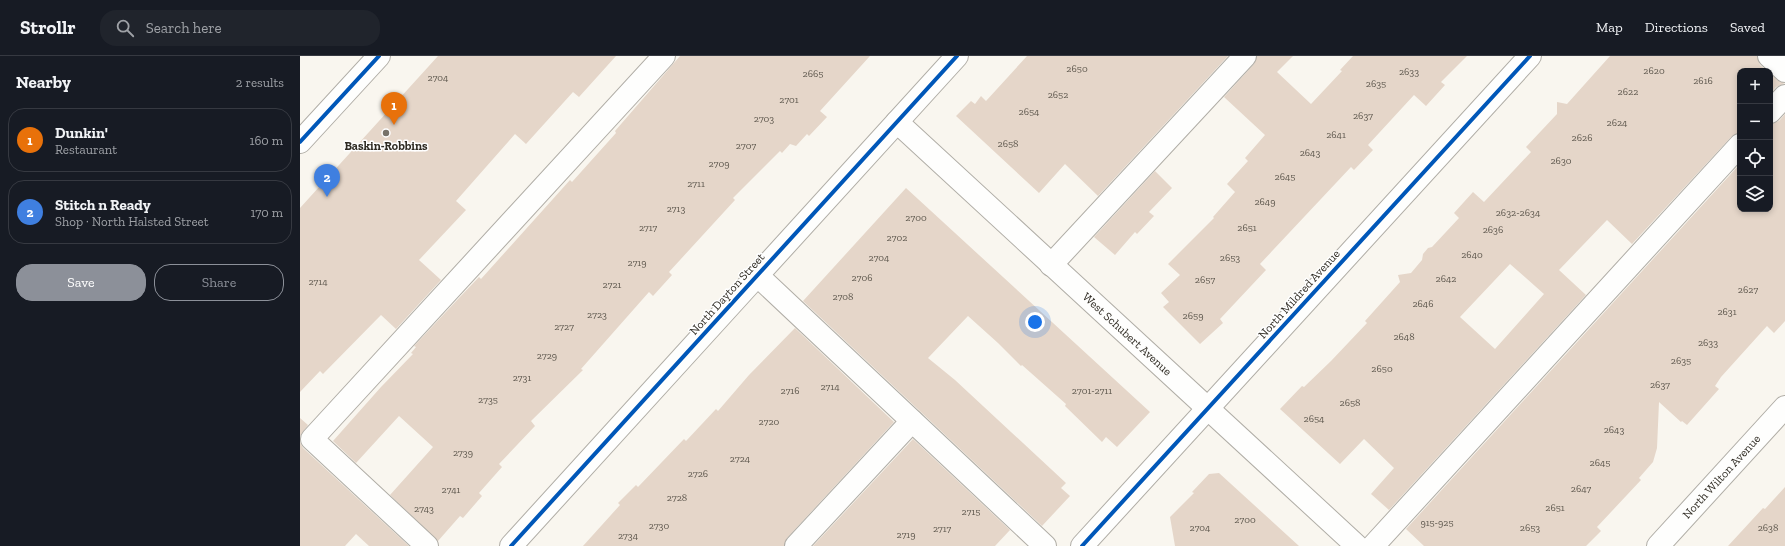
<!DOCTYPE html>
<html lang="en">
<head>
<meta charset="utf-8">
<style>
  body { margin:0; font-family:"Zilla Slab",serif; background:#20242c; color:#f1f3f6 }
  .controls { position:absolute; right:12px; top:12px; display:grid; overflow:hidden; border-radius:8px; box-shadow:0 2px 6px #0003 }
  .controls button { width:36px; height:36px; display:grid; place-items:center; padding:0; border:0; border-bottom:1px solid #363941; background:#171b24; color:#f1f3f6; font:20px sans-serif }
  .you { position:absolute; left:735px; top:266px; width:14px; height:14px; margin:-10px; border:3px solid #fff; border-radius:50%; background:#1a73e8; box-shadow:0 0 0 6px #1a73e833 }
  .badge { display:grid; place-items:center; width:26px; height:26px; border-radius:50%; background:#8c9099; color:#fff; font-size:13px; font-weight:700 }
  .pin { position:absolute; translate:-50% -33px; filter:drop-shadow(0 1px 2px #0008) }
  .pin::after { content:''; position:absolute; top:21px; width:14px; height:12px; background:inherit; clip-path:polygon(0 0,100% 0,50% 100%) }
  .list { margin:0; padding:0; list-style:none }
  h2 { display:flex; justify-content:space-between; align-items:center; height:52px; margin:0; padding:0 16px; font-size:17px }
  h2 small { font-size:13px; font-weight:400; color:#9ea1a6 }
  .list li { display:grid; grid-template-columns:26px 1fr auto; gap:12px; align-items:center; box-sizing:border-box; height:64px; margin:0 8px 8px; padding:0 8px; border:1px solid #363941; border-radius:16px }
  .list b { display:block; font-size:15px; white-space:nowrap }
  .list p { margin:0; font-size:13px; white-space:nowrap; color:#9ea1a6 }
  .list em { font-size:13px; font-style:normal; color:#9ea1a6 }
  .actions { display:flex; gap:8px; padding:12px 16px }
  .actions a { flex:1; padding:9px 0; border:1px solid #8c9099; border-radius:16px; text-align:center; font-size:14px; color:#8c9099 }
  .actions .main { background:#8c9099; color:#fff }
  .icon { flex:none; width:22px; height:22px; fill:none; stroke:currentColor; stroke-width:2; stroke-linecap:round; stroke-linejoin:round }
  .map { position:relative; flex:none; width:1485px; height:490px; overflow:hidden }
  header { display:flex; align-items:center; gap:24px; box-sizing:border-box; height:56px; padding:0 20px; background:#171b24; border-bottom:1px solid #363941 }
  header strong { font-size:19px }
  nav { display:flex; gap:22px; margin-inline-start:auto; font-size:14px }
  .search { width:280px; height:36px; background:#20242c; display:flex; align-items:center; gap:10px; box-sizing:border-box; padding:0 14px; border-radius:16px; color:#9ea1a6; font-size:15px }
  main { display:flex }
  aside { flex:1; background:#171b24 }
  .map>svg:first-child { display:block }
</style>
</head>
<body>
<header>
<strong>Strollr</strong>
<div class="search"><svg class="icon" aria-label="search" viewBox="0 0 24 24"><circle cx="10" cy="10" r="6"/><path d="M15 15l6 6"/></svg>Search here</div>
<nav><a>Map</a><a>Directions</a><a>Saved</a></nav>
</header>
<main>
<aside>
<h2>Nearby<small>2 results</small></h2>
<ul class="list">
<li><span class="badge" style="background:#e8710a">1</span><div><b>Dunkin'</b><p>Restaurant</p></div><em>160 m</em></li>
<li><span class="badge" style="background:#3f7fe0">2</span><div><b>Stitch n Ready</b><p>Shop · North Halsted Street</p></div><em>170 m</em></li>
</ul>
<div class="actions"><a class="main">Save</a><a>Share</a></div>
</aside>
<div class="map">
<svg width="1485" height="490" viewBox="0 0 1485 490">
  <rect width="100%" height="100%" fill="#f9f6ef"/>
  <path fill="#e5d6c9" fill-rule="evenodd" d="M138,0H316L279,41L273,36L226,88L215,78L156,145L166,154L119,204L141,224L96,273L81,259L23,318L20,315L0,336V152Z
    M380,0H570L520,55L527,61L509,80L507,78L496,90L490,88L482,97L480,95L433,142L435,144L369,216L372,219L353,240L349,236L281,313L283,314L231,365L235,370L199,408L202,411L179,437L182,440L163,462L160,460L138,485L90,439L133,391L99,360L56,407L33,385L81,331L113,298L111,297L116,291L114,290L159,242L179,221L181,223L270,124L272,126L316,77L315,75Z
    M727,0H928L798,140L765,108L739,137L656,60L671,45L675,48L681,40L686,45Z
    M957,0H993L977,16L1011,48L1042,15L1040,14L1053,0H1167L1141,26L1145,29L1126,50L1114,39L1068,89L1073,94L1054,114L1051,111L960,208L966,214L920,263L923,267L900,288L863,251L869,246L861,237L880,219L868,208L914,162L913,161L935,136L927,128L948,105L945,102L965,79L924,41L954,8Z
    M1310,0H1457L1460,9L1467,15H1440V77L1431,81L1332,188L1307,164L1259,214L1286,239L1089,454L1071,438L1094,412L1064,383L1040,408L980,353L1002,330L1004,331L1031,305L1067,267L1065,265L1100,226L1098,219L1111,217L1122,204L1123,198L1128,192L1132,191L1159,162L1154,157L1173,136L1184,146L1231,96L1226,91L1257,58V46L1267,48ZM1210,208L1244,238L1195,293L1160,261Z
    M1470,18L1477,24L1485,27L1476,31L1470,38Z
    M1485,58V265L1474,277L1467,270L1421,321L1415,330L1419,333L1387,369L1382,365L1381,366L1359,346L1357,392L1353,406L1339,422L1341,424L1297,471L1301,475L1286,490H1124L1106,473L1440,108V153H1470V68L1479,65Z
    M855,115L872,132L849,156L854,160L837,178L835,176L815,199L794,181Z
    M606,132L850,356L817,391L806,381L802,386L765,350L766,348L722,309L721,310L698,287L668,260L628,302L655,324L766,427L761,432L770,440L742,470L503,245Z
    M495,272L594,366L487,482L484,490H283L320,449L318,447L336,429L338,431L384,383L386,385L416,353L418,355L449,319Z
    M0,362L8,369L0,380Z
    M613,383L710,474L695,490H513Z
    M0,386L3,392L109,490H69L56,478L45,490H0Z
    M919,417L999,490H875L870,461L894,437L892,436L909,418Z
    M1485,431V490H1428L1463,452L1465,453Z"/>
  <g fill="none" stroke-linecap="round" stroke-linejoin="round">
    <g stroke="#b0ada6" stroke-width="24">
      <g id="minor">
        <path d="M1469,0L1485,15"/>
        <path d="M1470,56L1485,40"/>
        <path id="s1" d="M597,66L1057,490"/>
        <path d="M751,209L945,0"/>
        <path d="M457,219L745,490"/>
        <path d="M127,490L12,383L364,0"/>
        <path d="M211,490L657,0"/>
        <path d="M496,490L612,365"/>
        <path d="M782,490L1230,0"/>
        <path d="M1073,490L1440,89"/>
        <path id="s2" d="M1358,490L1485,351"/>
      </g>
    </g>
    <g stroke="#b0ada6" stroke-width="24">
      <path id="major" d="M0,86L79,0"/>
    </g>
    <use href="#minor" stroke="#fefefd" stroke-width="22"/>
    <use href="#major" stroke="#fefefd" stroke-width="22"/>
    <g stroke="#fff" stroke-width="6">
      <path id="cycleway" d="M0,86L79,0
        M211,490L657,0
        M782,490L1230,0"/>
    </g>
    <use href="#cycleway" stroke="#0057b8" stroke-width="4"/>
  </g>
  <circle fill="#76726a" stroke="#fff" stroke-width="1.5" cx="86" cy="77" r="4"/>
  <g text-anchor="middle" stroke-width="3" stroke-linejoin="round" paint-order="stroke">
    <g font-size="10" fill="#5c564c">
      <text x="777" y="16">2650</text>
      <text x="1354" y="18">2620</text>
      <text x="1109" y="19">2633</text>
      <text x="513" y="21">2665</text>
      <text x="138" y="25">2704</text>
      <text x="1403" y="28">2616</text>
      <text x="1076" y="31">2635</text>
      <text x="1328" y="39">2622</text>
      <text x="758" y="42">2652</text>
      <text x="489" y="47">2701</text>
      <text x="729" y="59">2654</text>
      <text x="1063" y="63">2637</text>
      <text x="464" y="66">2703</text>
      <text x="1317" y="70">2624</text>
      <text x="1036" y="82">2641</text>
      <text x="1282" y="85">2626</text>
      <text x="708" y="91">2658</text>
      <text x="446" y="93">2707</text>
      <text x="1010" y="100">2643</text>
      <text x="1261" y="108">2630</text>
      <text x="419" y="111">2709</text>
      <text x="985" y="124">2645</text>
      <text x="396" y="131">2711</text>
      <text x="965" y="149">2649</text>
      <text x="376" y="156">2713</text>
      <text x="1218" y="160">2632-2634</text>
      <text x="616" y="165">2700</text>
      <text x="348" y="175">2717</text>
      <text x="947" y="175">2651</text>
      <text x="1193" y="177">2636</text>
      <text x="597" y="185">2702</text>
      <text x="1172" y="202">2640</text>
      <text x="579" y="205">2704</text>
      <text x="930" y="205">2653</text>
      <text x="337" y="210">2719</text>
      <text x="562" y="225">2706</text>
      <text x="1146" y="226">2642</text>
      <text x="905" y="227">2657</text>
      <text x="18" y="229">2714</text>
      <text x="312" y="232">2721</text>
      <text x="1448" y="237">2627</text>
      <text x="543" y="244">2708</text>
      <text x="1123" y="251">2646</text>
      <text x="1427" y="259">2631</text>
      <text x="297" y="262">2723</text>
      <text x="893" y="263">2659</text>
      <text x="264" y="274">2727</text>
      <text x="1104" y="284">2648</text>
      <text x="1408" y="290">2633</text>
      <text x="247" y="303">2729</text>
      <text x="1381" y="308">2635</text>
      <text x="1082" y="316">2650</text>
      <text x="222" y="325">2731</text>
      <text x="1360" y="332">2637</text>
      <text x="530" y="334">2714</text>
      <text x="490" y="338">2716</text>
      <text x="792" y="338">2701-2711</text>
      <text x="188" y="347">2735</text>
      <text x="1050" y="350">2658</text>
      <text x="1014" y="366">2654</text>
      <text x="469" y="369">2720</text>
      <text x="1314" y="377">2643</text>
      <text x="163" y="400">2739</text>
      <text x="440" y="406">2724</text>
      <text x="1300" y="410">2645</text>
      <text x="398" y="421">2726</text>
      <text x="1281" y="436">2647</text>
      <text x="151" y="437">2741</text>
      <text x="377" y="445">2728</text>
      <text x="1255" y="455">2651</text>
      <text x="124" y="456">2743</text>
      <text x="671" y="459">2715</text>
      <text x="945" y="467">2700</text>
      <text x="1137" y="470">915-925</text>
      <text x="359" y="473">2730</text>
      <text x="900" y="475">2704</text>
      <text x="1230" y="475">2653</text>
      <text x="1468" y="475">2638</text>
      <text x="642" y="476">2717</text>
      <text x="606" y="482">2719</text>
      <text x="328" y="483">2734</text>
    </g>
    <g font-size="12" font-weight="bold" fill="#2f2b23" stroke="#fff">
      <text x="86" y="94">Baskin-Robbins</text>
    </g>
    <g font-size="12" fill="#2f2b23" stroke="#fff">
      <text transform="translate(427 238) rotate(-48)" y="4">North Dayton Street</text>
      <text transform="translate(999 238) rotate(-48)" y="4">North Mildred Avenue</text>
      <text dy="4" stroke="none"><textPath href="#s1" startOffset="313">West Schubert Avenue</textPath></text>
      <text dy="4" stroke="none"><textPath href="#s2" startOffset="94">North Wilton Avenue</textPath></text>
    </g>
  </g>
</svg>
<div class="controls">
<button>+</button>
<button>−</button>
<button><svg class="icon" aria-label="locate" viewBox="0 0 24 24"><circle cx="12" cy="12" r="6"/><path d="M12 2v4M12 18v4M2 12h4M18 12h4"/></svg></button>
<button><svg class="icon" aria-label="layers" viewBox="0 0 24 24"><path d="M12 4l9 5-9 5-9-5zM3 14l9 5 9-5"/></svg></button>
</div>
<div class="you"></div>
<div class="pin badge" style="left:94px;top:69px;background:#e8710a">1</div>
<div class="pin badge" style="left:27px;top:141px;background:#3f7fe0">2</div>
</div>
</main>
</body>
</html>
